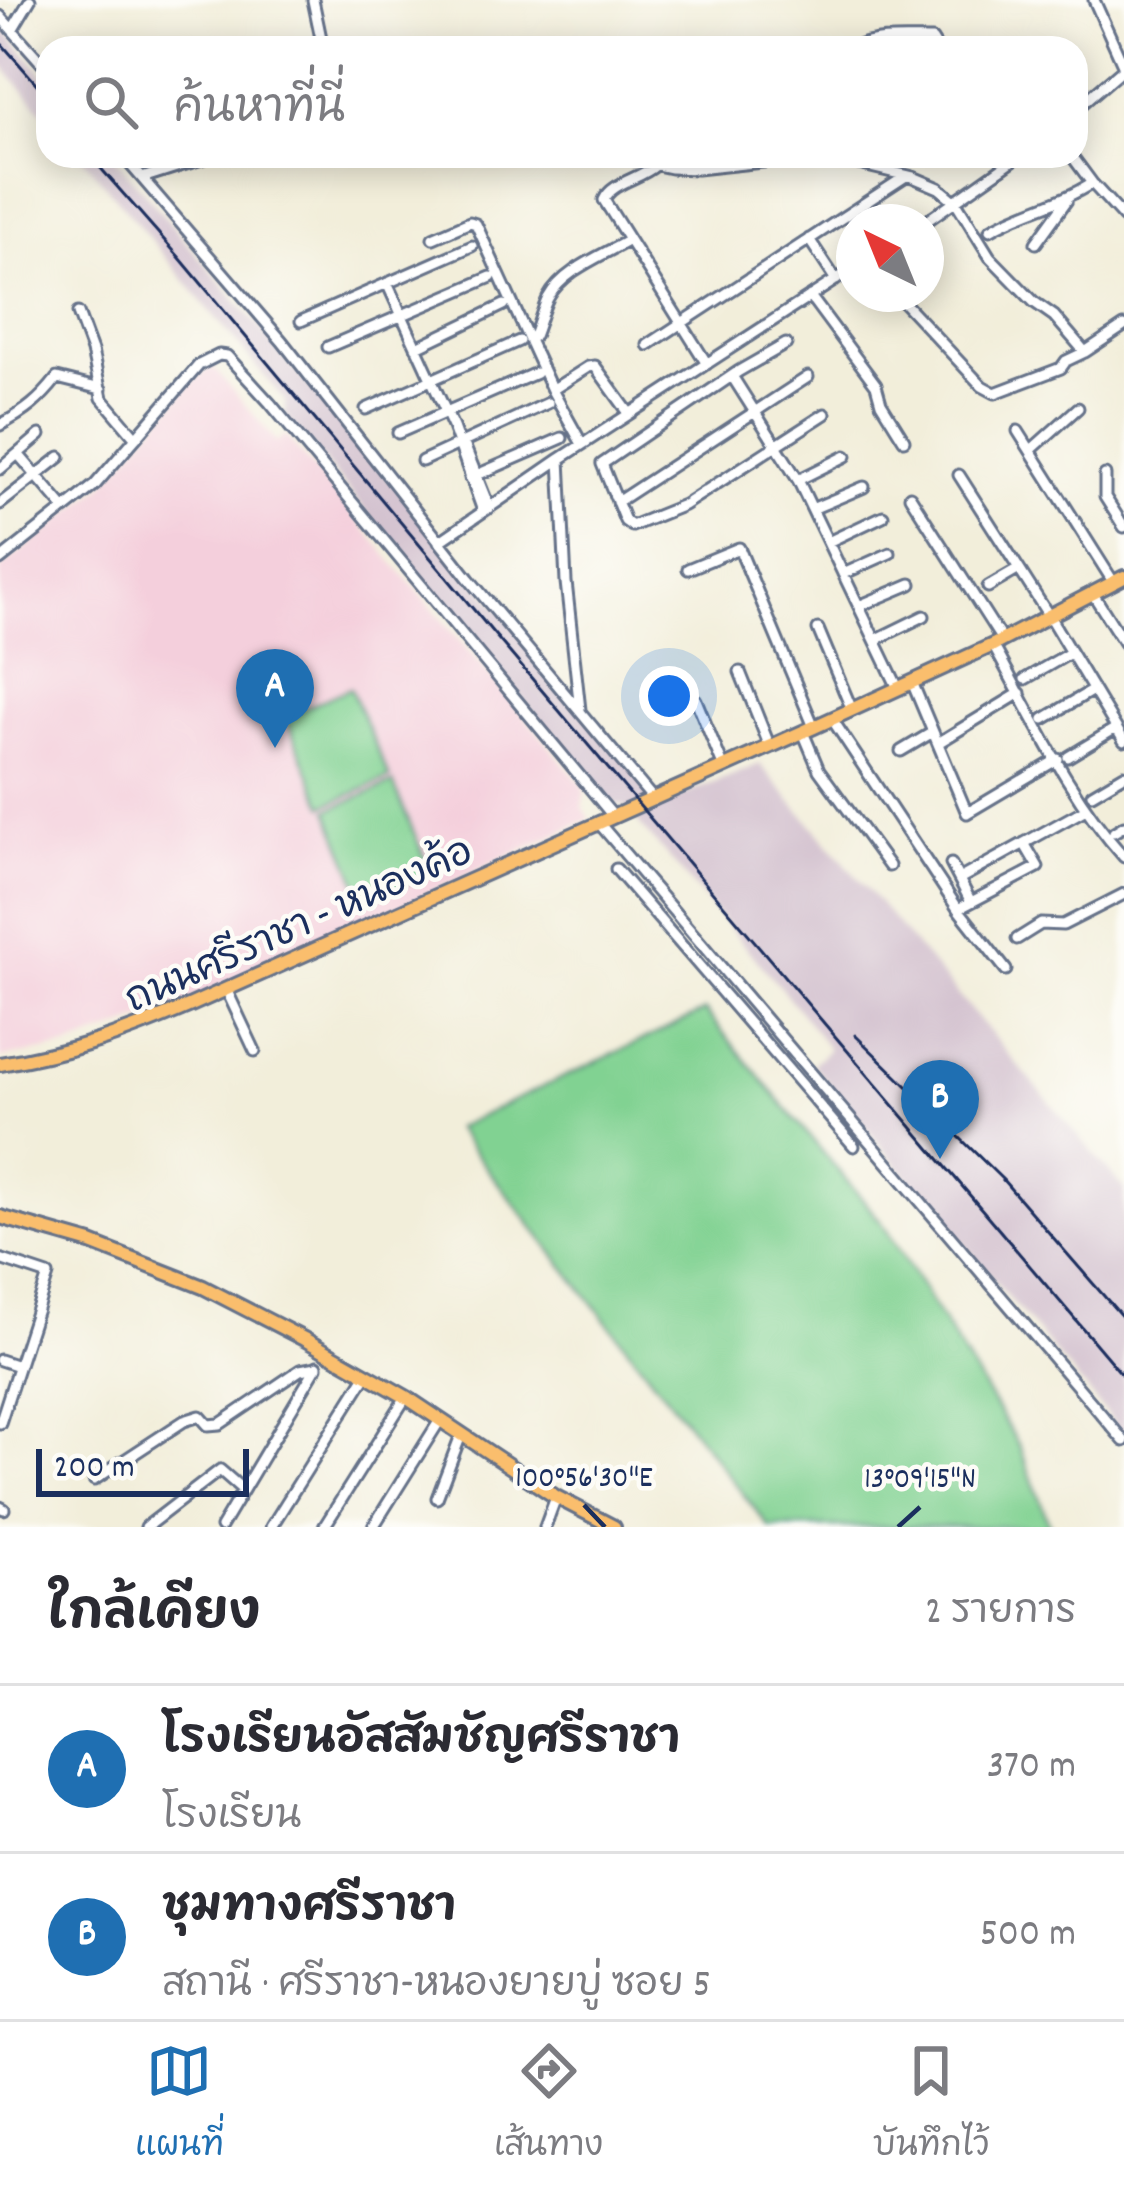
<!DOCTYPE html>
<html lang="th">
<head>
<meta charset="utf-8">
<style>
  body { margin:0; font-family:Dekko,"Playpen Sans Thai",sans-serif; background:#f7f7f7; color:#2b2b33 }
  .compass { position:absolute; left:836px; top:204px; width:108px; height:108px; border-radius:50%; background:#fff; box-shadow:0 6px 30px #0003; rotate:317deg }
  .scale { position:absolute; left:36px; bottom:30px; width:213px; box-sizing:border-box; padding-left:12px; border:6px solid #1b2f5e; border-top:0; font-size:33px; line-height:42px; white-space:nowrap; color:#1b2f5e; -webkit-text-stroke:9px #fdfcf7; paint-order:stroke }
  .you { position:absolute; left:669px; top:696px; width:42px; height:42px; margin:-30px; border:9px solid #fff; border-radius:50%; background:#1a73e8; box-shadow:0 0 0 18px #1a73e833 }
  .badge { display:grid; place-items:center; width:78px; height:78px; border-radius:50%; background:#1f6fb2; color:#fff; font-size:39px; font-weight:700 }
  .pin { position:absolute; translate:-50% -99px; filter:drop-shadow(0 3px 6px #0008) }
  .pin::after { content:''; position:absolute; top:63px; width:42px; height:36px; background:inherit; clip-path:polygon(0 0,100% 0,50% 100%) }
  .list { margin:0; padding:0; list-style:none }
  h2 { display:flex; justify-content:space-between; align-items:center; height:156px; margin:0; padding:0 48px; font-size:51px }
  h2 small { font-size:39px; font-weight:400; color:#7c7c81 }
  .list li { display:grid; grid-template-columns:78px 1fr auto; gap:36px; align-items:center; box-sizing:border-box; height:168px; padding:0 48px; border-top:3px solid #e1e1e2 }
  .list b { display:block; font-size:45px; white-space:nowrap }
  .list p { margin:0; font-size:39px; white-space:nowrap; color:#7c7c81 }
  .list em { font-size:39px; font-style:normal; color:#7c7c81 }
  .icon { flex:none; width:66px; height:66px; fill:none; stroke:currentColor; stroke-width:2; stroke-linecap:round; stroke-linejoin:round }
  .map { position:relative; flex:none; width:1124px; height:1527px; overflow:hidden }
  .search { position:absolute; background:#fff; box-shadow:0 6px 30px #0003; left:36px; right:36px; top:36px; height:132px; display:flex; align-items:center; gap:30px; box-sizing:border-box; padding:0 42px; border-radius:36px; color:#7c7c81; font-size:45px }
  .sheet { height:492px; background:#fff }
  nav { display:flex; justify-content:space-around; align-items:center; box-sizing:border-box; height:168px; border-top:3px solid #e1e1e2; background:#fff; font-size:33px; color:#7c7c81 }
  nav a { display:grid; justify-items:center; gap:6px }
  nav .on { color:#1f6fb2 }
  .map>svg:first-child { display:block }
</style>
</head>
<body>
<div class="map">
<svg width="1124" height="1527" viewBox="0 0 1124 1527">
  <rect width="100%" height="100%" fill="#fdfcf7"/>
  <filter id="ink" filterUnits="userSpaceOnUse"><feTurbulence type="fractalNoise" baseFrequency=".00833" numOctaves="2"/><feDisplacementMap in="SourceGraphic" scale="24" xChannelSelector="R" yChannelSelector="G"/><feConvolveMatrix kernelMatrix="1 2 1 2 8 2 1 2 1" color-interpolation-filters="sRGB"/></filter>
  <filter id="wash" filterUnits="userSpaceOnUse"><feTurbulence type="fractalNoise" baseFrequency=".004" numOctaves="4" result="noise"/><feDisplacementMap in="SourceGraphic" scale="48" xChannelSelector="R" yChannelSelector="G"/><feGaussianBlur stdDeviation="2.7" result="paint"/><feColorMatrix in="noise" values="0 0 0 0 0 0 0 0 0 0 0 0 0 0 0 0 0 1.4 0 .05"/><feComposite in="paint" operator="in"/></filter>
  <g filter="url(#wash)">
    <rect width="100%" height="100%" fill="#f2eeda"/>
    <path fill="#f4cfdc" d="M212,366L277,442L285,435L585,788L583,807L590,819L178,1006L68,1047L0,1058V569L102,487L192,382Z"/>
    <path fill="#d0bdcc" d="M0,24L48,80V118L0,63Z
      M81,156H113L665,803L760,764L1124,1189V1435L812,1064L829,1049L785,993L623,805L610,804L285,415V401Z"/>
    <path fill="#81d292" stroke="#4e8078" stroke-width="3" d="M350,688L390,778L324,806L285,717Z
      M393,783L431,873L365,901L328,810Z
      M705,1011L882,1223L1020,1447L1050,1527H769L455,1128Z"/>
  </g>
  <g filter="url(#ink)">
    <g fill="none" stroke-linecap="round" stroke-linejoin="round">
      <g stroke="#667289" stroke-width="15">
        <path id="minor" d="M313,0L323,48
          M1094,0L1124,67
          M0,16L48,70
          M12,30L30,0
          M854,48C875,37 908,40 932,40L937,48
          M1076,109L1124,68
          M123,156L282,341L469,579L654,800
          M615,156L671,168L697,169L810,157L846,161L913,177L939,188L956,202L990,257L1034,302L1054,316L1085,352L1124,326
          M1072,156L1092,183L1124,218
          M656,165C640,179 612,182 604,200L707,364
          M142,178L211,156
          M925,222L1019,156
          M990,230C1023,210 1060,204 1092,183
          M433,238L470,222L476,224L552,390L582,444
          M809,239L836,280
          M1036,243L1067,200
          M387,283L453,427L483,511
          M896,294L982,386L995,393L1061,368L1066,361L1085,352
          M810,296L876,385L881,403L904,440
          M78,313L92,351L102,398L136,438
          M301,321L472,246
          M529,339L534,336C539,324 542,310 548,298C563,270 602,256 629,240
          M786,344L739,371L602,464L625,521L632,526L684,505L825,414
          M648,345L906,176
          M328,347L491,277
          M417,347L504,305
          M732,376L798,480L898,688
          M552,390L588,367L595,366L629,413
          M366,409L519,341
          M0,425C25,412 40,400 57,378L101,389
          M1018,431L1114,583
          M398,433L536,373
          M463,442L489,507
          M1031,450L1078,408
          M18,454L65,509
          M560,459L566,582L580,710
          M422,461L548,403
          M0,469L40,435
          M959,475L1049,616L1124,741
          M1105,475V497L1124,527
          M470,478L562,438
          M798,480L846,456
          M910,496L1002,640
          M617,502L808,377
          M0,504L60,457
          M812,509L864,487
          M439,542L560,459L854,268
          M828,542L883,516
          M0,560L95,485L199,365L219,355L227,356L270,403L613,816
          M688,569L739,548L814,727
          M843,574L890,553
          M988,587L1019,569
          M1093,594L1124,643
          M859,606L911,584
          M818,629L852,710
          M875,640L924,616
          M993,645C1033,717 1069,796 1124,857
          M740,672L770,747
          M1025,679L1070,653
          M912,682L967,813L1058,759
          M696,700L724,768
          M832,719L958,909L1006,970
          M1044,719L1093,690
          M803,732L819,770L889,866
          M938,743L1020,693
          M901,751L933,732
          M1068,757L1116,728
          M1092,794L1124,775
          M598,822L1124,1441
          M1114,832L1124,826
          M951,864L971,902
          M616,869L854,1146
          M959,879L1086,809
          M958,909L1038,867L1024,843
          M1017,939L1041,924L1063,925L1124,894
          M226,989L255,1051
          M0,1259L48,1275L0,1423
          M0,1360L18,1366
          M94,1480L184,1421L200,1416L208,1425L220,1424L300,1370L317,1367
          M437,1498L461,1435
          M0,1507L4,1509
          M146,1527L220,1470L243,1490
          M221,1527L317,1366
          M271,1527L367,1374
          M324,1527L406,1397
          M373,1527L440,1420
          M545,1527L556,1497"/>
      </g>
      <g stroke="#667289" stroke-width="18">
        <path id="major" d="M0,1064C74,1052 123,1034 191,1005L814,727L993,645L1124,577
          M0,1217L91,1243L203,1287L304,1339L406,1397L556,1497L614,1527"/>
      </g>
      <use href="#minor" stroke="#fff" stroke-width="9"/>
      <use href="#major" stroke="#fabe6d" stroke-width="12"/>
      <path stroke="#1b2f5e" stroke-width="3" d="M0,42L48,97
        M90,156L180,258L494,634L1124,1377
        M855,1035L1003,1180L1124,1319"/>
    </g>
  </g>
  <path fill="none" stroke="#1b2f5e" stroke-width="4.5" d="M584,1505L605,1527M898,1527L920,1507"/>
  <g text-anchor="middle" stroke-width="9" stroke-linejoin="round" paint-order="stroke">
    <g font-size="39" fill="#1b2f5e" stroke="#fdfcf7">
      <text transform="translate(298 923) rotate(-24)" y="14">ถนนศรีราชา - หนองค้อ</text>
    </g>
  </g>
  <g font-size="30" text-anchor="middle" fill="#1b2f5e" stroke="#fdfcf7" stroke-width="9" stroke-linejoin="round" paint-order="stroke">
    <text x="584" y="1486">100°56'30"E</text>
    <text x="920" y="1487">13°09'15"N</text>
  </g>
</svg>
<svg class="compass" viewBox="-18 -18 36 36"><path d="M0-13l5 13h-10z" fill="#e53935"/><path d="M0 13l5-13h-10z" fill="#7c7c81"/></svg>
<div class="scale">200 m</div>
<div class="you"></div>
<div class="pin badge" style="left:275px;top:748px">A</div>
<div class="pin badge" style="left:940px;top:1159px">B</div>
<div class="search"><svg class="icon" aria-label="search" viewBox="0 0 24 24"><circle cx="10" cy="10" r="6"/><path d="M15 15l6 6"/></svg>ค้นหาที่นี่</div>
</div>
<section class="sheet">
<h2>ใกล้เคียง<small>2 รายการ</small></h2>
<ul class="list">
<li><span class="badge">A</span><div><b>โรงเรียนอัสสัมชัญศรีราชา</b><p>โรงเรียน</p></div><em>370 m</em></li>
<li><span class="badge">B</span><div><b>ชุมทางศรีราชา</b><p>สถานี · ศรีราชา-หนองยายบู่ ซอย 5</p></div><em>500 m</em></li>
</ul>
</section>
<nav>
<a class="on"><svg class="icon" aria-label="map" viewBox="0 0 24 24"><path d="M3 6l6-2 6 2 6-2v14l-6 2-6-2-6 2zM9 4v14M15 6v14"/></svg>แผนที่</a>
<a><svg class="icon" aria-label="directions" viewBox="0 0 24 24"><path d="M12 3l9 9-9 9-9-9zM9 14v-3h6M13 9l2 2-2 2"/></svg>เส้นทาง</a>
<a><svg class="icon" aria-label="saved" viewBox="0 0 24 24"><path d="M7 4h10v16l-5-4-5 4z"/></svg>บันทึกไว้</a>
</nav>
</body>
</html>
